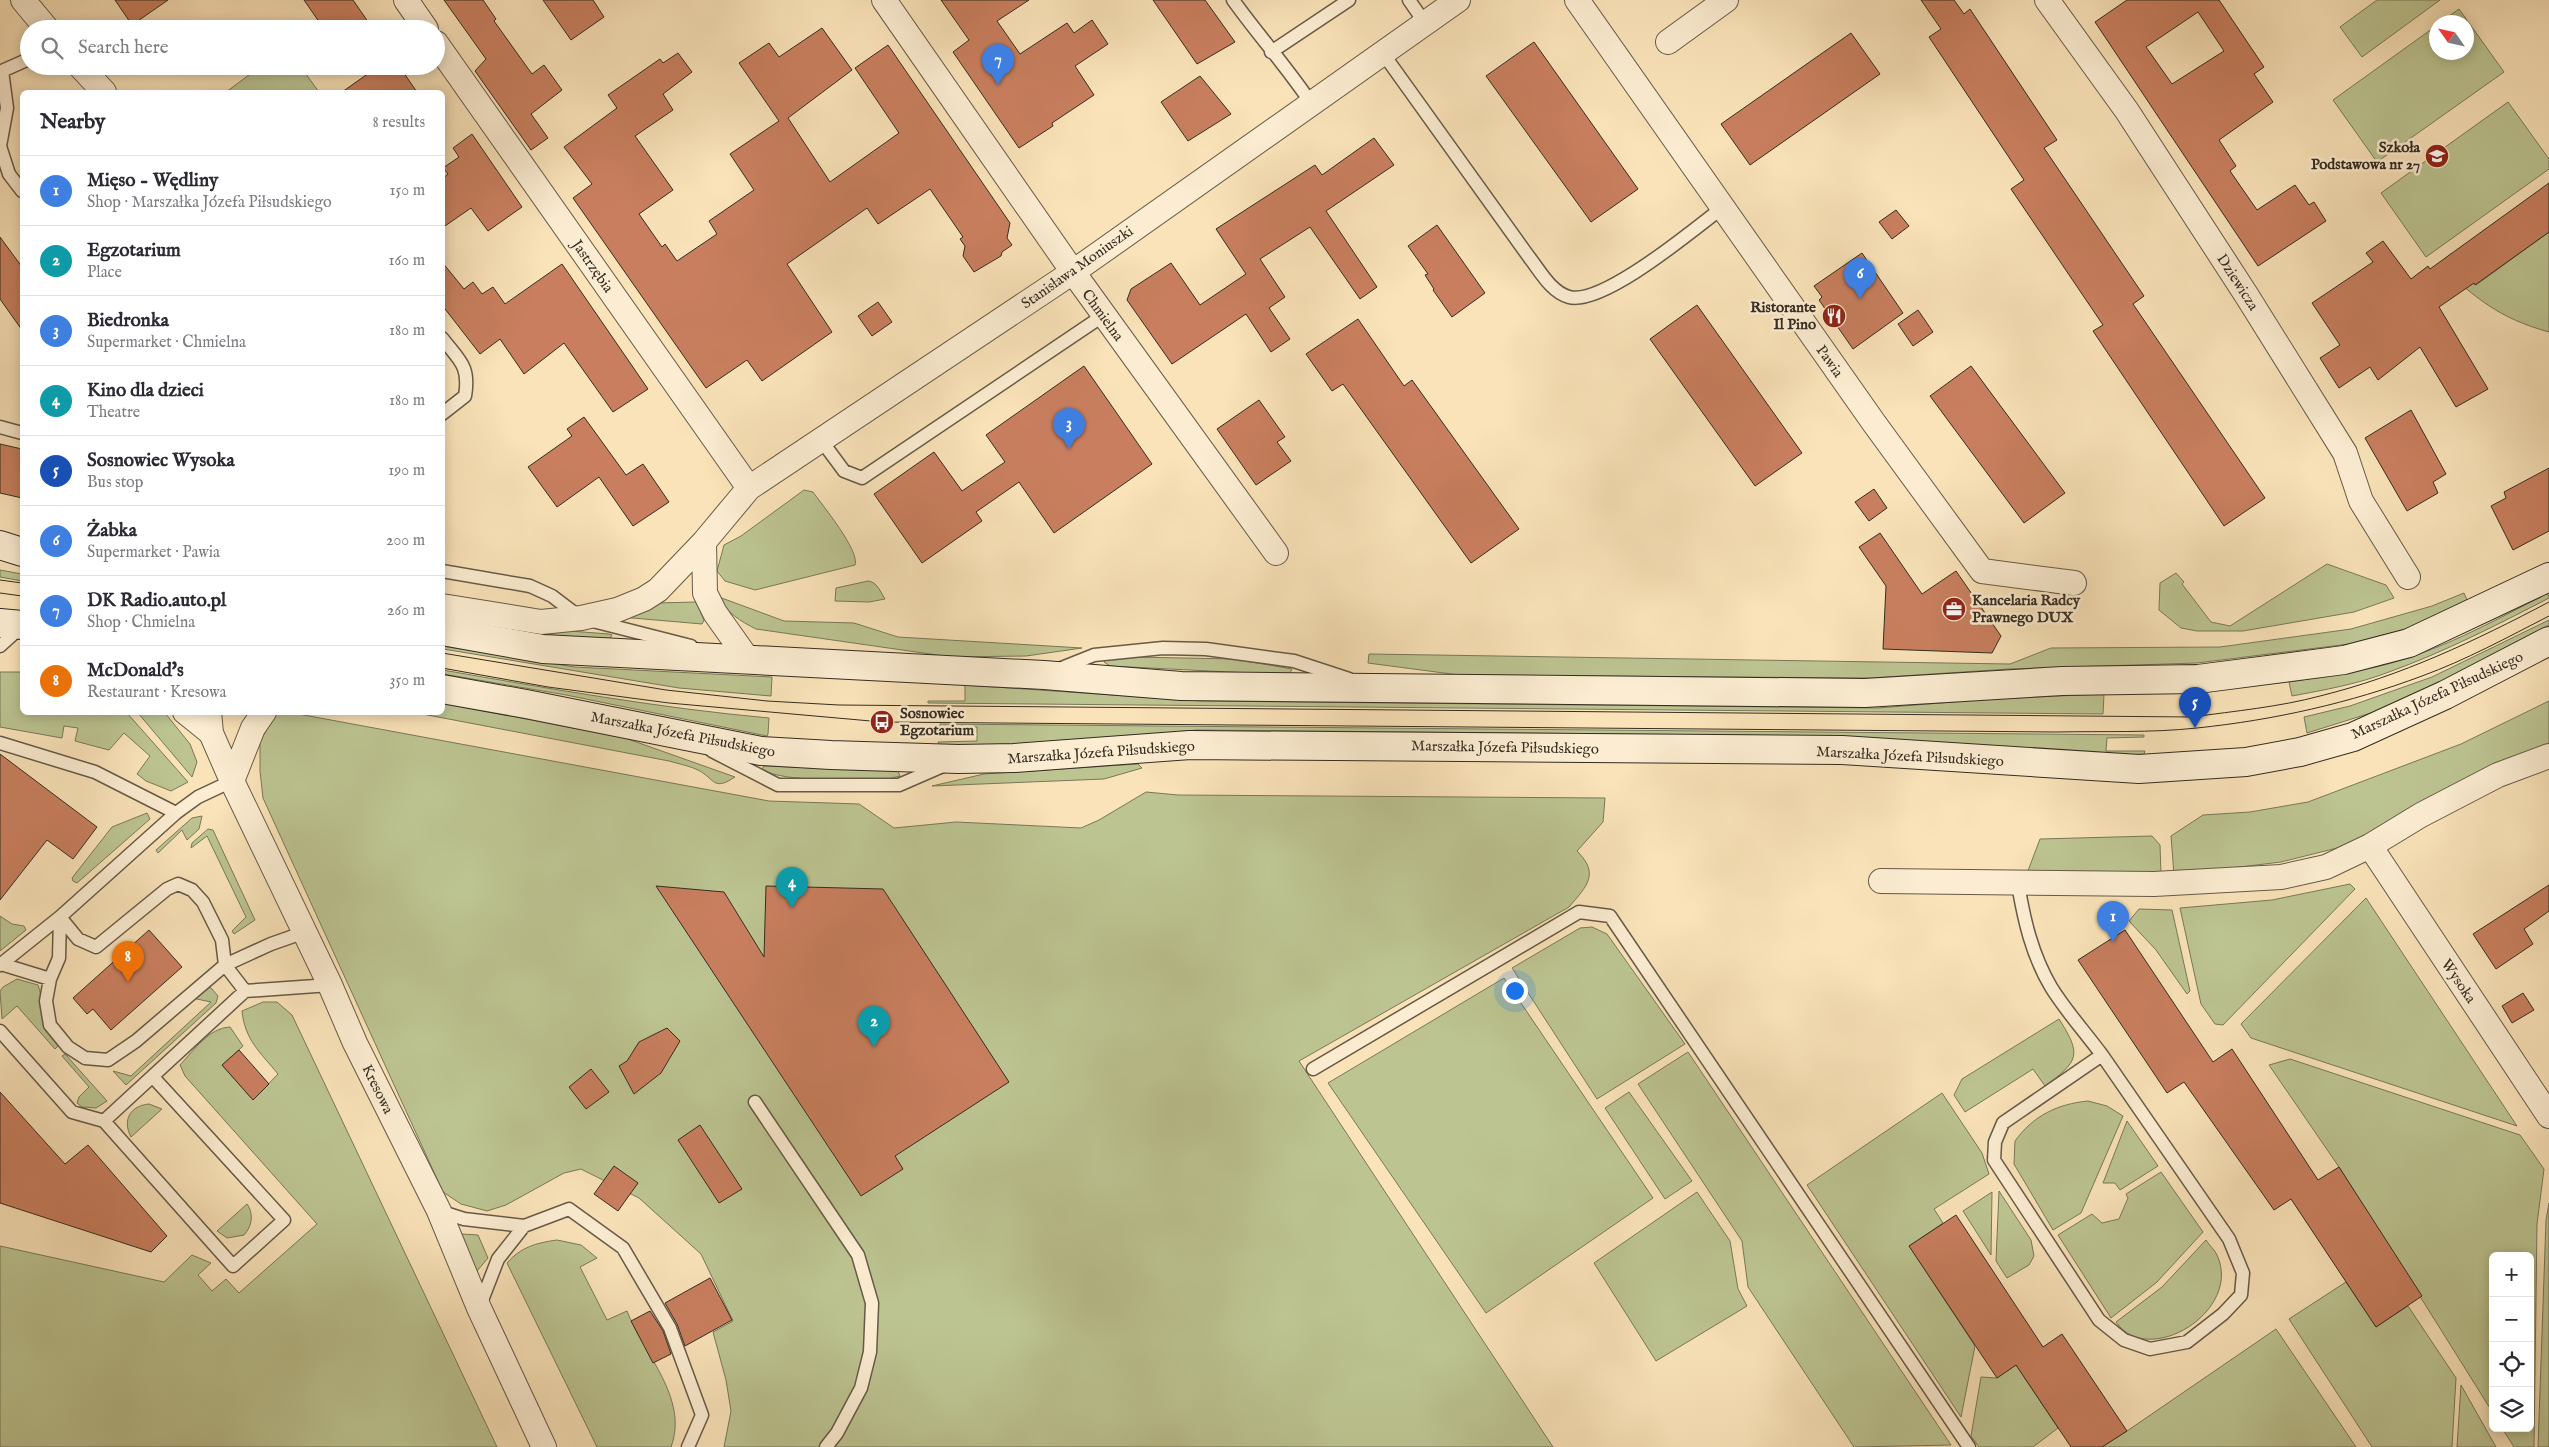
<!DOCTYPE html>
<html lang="en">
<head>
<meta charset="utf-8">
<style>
  body { margin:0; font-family:"IM FELL English",serif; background:#f2f2f3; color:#2b2b33 }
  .controls { position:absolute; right:15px; bottom:15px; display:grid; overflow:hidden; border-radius:8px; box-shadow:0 2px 12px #0003 }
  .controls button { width:45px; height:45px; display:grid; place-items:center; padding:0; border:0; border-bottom:1px solid #e1e1e2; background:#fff; color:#2b2b33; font:25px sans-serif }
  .compass { position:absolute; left:2429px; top:15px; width:45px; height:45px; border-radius:50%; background:#fff; box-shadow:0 2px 12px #0003; rotate:304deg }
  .you { position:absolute; left:1514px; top:990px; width:18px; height:18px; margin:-12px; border:4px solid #fff; border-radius:50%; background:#1a73e8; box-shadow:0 0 0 8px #1a73e833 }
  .badge { display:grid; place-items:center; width:32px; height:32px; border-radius:50%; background:#7c3aed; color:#fff; font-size:16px; font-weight:700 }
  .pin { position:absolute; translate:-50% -41px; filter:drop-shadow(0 1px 2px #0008) }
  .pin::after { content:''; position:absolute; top:26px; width:18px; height:15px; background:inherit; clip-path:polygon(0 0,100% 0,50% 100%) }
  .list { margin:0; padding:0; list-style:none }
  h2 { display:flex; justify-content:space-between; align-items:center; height:65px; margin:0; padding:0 20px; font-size:21px }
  h2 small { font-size:16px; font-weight:400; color:#7c7c81 }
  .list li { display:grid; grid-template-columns:32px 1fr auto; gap:15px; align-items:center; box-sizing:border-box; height:70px; padding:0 20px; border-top:1px solid #e1e1e2 }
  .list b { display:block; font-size:19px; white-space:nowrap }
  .list p { margin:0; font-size:16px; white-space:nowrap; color:#7c7c81 }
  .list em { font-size:16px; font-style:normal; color:#7c7c81 }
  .icon { flex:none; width:28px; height:28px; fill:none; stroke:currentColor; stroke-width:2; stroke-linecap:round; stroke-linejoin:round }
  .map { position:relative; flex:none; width:2549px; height:1447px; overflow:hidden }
  .search { position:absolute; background:#fff; box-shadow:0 2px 12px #0003; left:20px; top:20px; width:425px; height:55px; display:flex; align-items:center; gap:12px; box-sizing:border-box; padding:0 18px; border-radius:28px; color:#7c7c81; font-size:19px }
  .panel { position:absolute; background:#fff; box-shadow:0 2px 12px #0003; left:20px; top:90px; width:425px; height:625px; border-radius:8px }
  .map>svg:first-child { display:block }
</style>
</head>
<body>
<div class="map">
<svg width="2549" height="1447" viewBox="0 0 2549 1447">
  <rect width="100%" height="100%" fill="#fae3b9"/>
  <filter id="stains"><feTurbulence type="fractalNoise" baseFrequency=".004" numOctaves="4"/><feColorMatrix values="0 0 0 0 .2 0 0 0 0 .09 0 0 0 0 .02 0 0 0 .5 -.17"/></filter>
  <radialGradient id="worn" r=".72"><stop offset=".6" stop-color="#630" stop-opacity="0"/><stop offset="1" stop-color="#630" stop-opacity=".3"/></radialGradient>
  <path fill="#bcc491" stroke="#787859" d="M2377,0H2440L2362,57L2340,27Z
    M2459,9L2504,72L2377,162L2333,100L2436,26V52H2466V22H2441Z
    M261,66H300L319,92H226Z
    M2508,102L2549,159V169L2426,257L2381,193Z
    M2549,232V332C2498,318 2476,298 2438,264L2452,253L2476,285Z
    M804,490L813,492C823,506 860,551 855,565L755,590L725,581L717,571L724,545L741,536Z
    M2327,564L2386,585L2394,598L2354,612L2243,631H2197L2181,628L2159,610L2160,583L2176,573L2184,582L2182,584L2211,622L2230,626Z
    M0,570L22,574V581L0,577Z
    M868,581C877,582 880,591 885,599L869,602L835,601L836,588Z
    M2464,593L2468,602L2417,626L2349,644L2197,663L2009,669L1871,678L1459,675L1368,663L1369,654L2010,664L2051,648L2220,647L2351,629L2432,606Z
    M2546,594L2549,595V598C2497,625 2444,652 2389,672C2358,684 2324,690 2292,696L2289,682C2318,677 2348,673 2376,667C2436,653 2492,622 2546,594Z
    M719,597L784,621L854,623L898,637L1082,648L1026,656L951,657L756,629C740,621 727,613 719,597Z
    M696,602L704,620L702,624L621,617L655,603Z
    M2549,620V625L2442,681L2374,712L2307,733L2304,717L2350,706L2432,677Z
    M478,624L609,634L612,635L609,640L536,634Z
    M442,646L575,667L772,677L771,696L679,688L443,649Z
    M1134,657L1235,659L1292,669L1289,675L1110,666L1104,662L1105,659Z
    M443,670C551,689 659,708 769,718L768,734L767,736L566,695L443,674Z
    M0,672H22V712L127,713L188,782L171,791L146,781L137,774L150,756L124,733L109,750L75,741L78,728L64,726L62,738L0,727Z
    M965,685L1201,701L1878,708L1991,699L2104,694L2103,714L928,703V701H965Z
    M2549,701V744L2493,767L2349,845L2281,862L2174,875L2171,836L2203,815L2250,812L2308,802L2461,744Z
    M443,703L625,738L735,777C714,791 715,780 700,771C691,766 679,764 669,761L417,713L442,712Z
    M138,713H165L190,744L197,762L192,777Z
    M277,713H293L769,801L859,804L894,828L956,822L1081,828L1099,820L1146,792L1178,795L1605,798L1603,822L1577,851C1600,874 1587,886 1569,907L1299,1061L1553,1447H724L731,1411L726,1380L713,1332L733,1321L701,1254L639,1198L581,1169L564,1173L506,1205L487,1211L461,1204L443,1192L263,798L260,771V741Z
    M940,724L2144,735V737L2107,738L2106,751H2145L2144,754L2100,756L1840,736L1197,730L1038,744L939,745L938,742L977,741V727H940Z
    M1138,764L1142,768L1104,779L932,786L984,774Z
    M764,766L898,771L900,776L888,779C860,778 783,784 762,769Z
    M147,813L150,819L77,883L73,881L72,878L112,827Z
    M202,816L199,829L187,840L182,830L158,853L156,850L192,818Z
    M208,829L213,830L255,920L234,934L232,931L246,917L207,836L191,848L192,843Z
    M2152,836L2160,845L2161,874L2026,876L2040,839Z
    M2350,884L2355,889L2223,1025L2215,1024L2201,1004L2180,908L2272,900Z
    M2366,898L2517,1126L2251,1038L2241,1024Z
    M2139,909L2172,910L2190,991L2187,994L2156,950L2129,921Z
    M0,916L12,924L24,926L26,930L0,951Z
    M1592,927L1607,934L1685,1044L1597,1099L1512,968L1580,928Z
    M1504,978L1653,1198L1486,1313L1328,1083Z
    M17,979L38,985C47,1010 38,1022 58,1046L55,1049L17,1006L2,1019L0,991L3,987Z
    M206,987L211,988L218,996L216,1003L126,1085L113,1071L131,1076L211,1002L192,998Z
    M263,1002H277L292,1015L497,1447H0V1246L164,1282L192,1255L211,1263L198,1275L212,1291L226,1279L239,1293L317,1224L185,1076L180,1065C194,1050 209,1028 230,1027L243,1046L222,1065L253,1100L278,1074C260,1052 245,1040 242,1011Z
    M2059,1019C2082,1055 2079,1061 2045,1086L2033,1069L1965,1112L1954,1095L1962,1079Z
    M1688,1052L1951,1445L1854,1447L1748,1287L1742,1241L1638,1084Z
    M65,1054L107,1101L96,1108L82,1107L77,1103L79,1097L89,1087L62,1056Z
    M2290,1059L2520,1135L2544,1169L2537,1224L2534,1447H2514L2502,1428H2530V1256H2493V1413L2339,1167L2269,1065Z
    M1629,1092L1692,1181L1665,1199L1605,1108Z
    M1942,1093L1982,1153L1989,1174L1934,1209L1943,1223L1909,1246L1975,1346L1961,1417L1807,1185Z
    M2088,1101L2107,1106L2123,1116L2081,1213L2053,1230L2014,1164L2015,1141C2033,1116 2057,1104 2088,1101Z
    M149,1104L162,1109L131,1137C122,1120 130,1106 149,1104Z
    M2127,1121L2158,1166L2120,1190L2115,1183H2103Z
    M2161,1172L2203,1232L2157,1282L2111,1318L2058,1235L2092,1214L2102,1223L2119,1219L2128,1198L2126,1194Z
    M1999,1191L2031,1240L2034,1256L2029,1265L2007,1278L1996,1261Z
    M1697,1192L1730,1241L1738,1289L1747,1306L1656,1361L1594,1263Z
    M1992,1192L1991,1255L1963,1211Z
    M2549,1203V1447H2538L2546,1220Z
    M247,1204C254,1214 252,1226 244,1235L227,1238L217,1231Z
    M462,1234L478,1235L488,1258L477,1271H475L460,1238Z
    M557,1240L581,1245L597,1258L580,1267L607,1320L627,1311C644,1355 689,1398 671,1447H597L507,1263C521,1247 536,1243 557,1240Z
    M2206,1240C2209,1245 2215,1250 2217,1255C2243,1311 2148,1369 2116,1322L2162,1287Z
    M2346,1282L2376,1327L2408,1306L2456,1378L2452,1447H2372L2289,1319Z
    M2276,1329L2356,1447H2102L2127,1431Z
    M2016,1365L2058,1428L2033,1447H1979L1971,1436L1981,1377L1997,1378Z
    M2461,1385L2496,1447H2457Z"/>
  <path fill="#c97f5f" stroke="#342c21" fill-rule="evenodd" d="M115,0H168L132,25Z
    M304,0H353L373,29H324Z
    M444,0H483L496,19L494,21L532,74L544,65L562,90L531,114L548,138L531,150L475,71L486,59Z
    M543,0H593L604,17L571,40Z
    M941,0H1029L997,21L1020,54L1067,23L1074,33L1092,20L1108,44L1075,66L1094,95L1052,123L1053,126L1019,148L953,52L969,40Z
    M1153,0H1205L1235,42L1197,64Z
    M1921,0H1954L1964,14L1970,9L2057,140L2044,148L2144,296L2133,304L2265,498L2224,526L2093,331L2103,325L2011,189L2024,180L1929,37L1941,29Z
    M2127,0H2219L2264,67L2254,74L2273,102L2219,140L2236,166L2230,171L2257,210L2295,185L2309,205L2314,202L2326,221L2258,266L2095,22ZM2198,12L2224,51L2172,84L2146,47Z
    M822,28L852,70L788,118L830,182L899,133L855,68L888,45L1010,223L1007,238L1012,245L1002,252L1001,256L974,272L963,256L965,246L960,239L963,237L930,189L878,224L867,208L787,264L832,332L762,381L747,360L706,388L573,198L592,184L564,147L617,108L608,95L660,59L663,63L678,53L692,72L663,94L673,110L635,136L673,190L639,214L662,247L665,244L677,261L717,234L709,221L754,190L730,154L779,121L739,63L769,43L779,57Z
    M1851,33L1880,74L1750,165L1721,124Z
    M1534,42L1638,189L1591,222L1486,76Z
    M379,66H399L417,92H342Z
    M1200,76L1231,114L1188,141L1161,102Z
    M472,134L522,207L488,231L471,208L442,228V179L448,174L443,168L459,157L453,148Z
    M1374,138L1394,165L1326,211L1377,287L1360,299L1310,227L1260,259L1285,297L1269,308L1290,339L1271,352L1246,314L1172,364L1127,300L1131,289L1171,263L1200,305L1246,274L1216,229L1315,165L1322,175Z
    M2549,183V232L2475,285L2474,283L2439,307L2488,389L2456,407L2420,347L2378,380L2370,367L2339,388L2320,358L2340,345L2312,303L2373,262L2366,253L2383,241L2411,279L2428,266L2430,269Z
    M1896,210L1909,226L1892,239L1879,222Z
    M1437,225L1485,293L1452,317L1433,290L1434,289L1425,275L1428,274L1408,246Z
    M0,237L22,267V330L0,299Z
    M1862,253L1903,313L1853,349L1819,300L1822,297L1814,286Z
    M442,262L464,289L473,282L482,294L493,287L505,304L562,264L648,389L613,412L564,343L524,374L500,339L480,354L442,305Z
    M878,302L892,322L872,336L858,316Z
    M1697,305L1802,453L1755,486L1650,339Z
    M1918,310L1933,332L1913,346L1898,324Z
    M1358,319L1404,386L1412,380L1519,529L1471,563L1343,384L1332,391L1306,354Z
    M1084,366L1152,464L1054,533L1019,482L976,512L982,521L922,563L874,494L934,452L962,491L1005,462L986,435Z
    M1971,366L2065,493L2024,523L1930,396Z
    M1259,400L1285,437L1277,442L1291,461L1256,485L1217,429Z
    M2411,410L2446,474L2433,482L2438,493L2407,511L2365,438Z
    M584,417L626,475L643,464L669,502L633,526L599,477L557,507L528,467L572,436L567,429Z
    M0,444L22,449V498L0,493Z
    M2549,468V531L2513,550L2491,506L2506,498L2504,492Z
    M1874,489L1887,508L1869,521L1855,502Z
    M1880,533L1922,594L1956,571L2001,636L1992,653L1883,649L1886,586L1859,547Z
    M0,754L97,827L73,859L47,840L0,900Z
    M2549,885V911L2524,929L2533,944L2496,969L2473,934Z
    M656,886L724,892L764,957L766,886L883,889L1009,1082L895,1156L903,1169L861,1196Z
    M149,930L182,967L111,1030L93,1009L87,1014L73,998Z
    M2125,930L2213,1062L2232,1049L2318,1180L2339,1167L2422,1296L2376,1327L2291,1199L2274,1210L2184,1082L2167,1093L2078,960Z
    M2523,993L2534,1010L2512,1023L2502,1006Z
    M667,1028L680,1041L661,1073L634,1094L619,1066L627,1061L639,1042Z
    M239,1050L269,1084L253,1100L222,1065Z
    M591,1069L609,1092L586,1109L569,1087Z
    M0,1092L65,1164L88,1145L167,1236L151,1252L0,1203Z
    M700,1125L742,1189L719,1203L678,1140Z
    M614,1166L638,1183L618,1211L594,1194Z
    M1956,1215L2043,1347L2062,1334L2127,1431L2102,1447H2071L2016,1365L1997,1378L1909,1246Z
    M710,1278L732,1320L685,1346L677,1324L665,1303Z
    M650,1311L663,1331L671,1354L653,1363L631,1321Z"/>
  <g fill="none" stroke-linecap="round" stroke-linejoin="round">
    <g stroke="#665a47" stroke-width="15">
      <path id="lane" d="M1233,0C1258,35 1287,67 1311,103
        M1409,0L1425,23
        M1271,52L1349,0
        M1382,52L1529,257C1540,271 1551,292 1569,297C1603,306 1694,229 1722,208
        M22,191L9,174L0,146L7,108L2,71L29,59
        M442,338C460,361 470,366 465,396L442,414
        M0,427L22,433
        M821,440L844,471L862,478L1104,315
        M442,571L530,586L552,596L581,618L691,646
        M0,646L21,627
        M1059,669L1094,655L1163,648L1206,649L1294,661L1349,679
        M0,743L95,772L176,813
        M712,751L778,785H899L945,765
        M2018,884C2024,920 2032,955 2051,987C2065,1010 2085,1032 2102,1055L2003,1123L1995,1142L1994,1160L2099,1320L2124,1340L2150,1349L2187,1342L2223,1314L2241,1295L2243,1273L2229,1239L2102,1055
        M60,917L59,958L50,979L46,1001L50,1025L68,1047L85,1058L108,1060L136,1041L225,965L271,944L305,932
        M60,917L78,939L96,947L167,889L178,884L192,890L203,902L222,940L225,965L245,991
        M1,964L50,979
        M0,965L60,917L176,813L198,797L232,781
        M0,1031L72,1112L104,1121L233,1266L284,1220L153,1077
        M1313,1069L1579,912L1610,916L1969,1447
        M755,1102L858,1255L872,1303L870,1352L861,1388L837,1433L826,1447
        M104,1121L245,991L330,985
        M439,1211L464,1219L524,1226
        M479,1308L498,1259L524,1226L569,1209L623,1248L670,1328L702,1415L688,1447"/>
    </g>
    <g stroke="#665a47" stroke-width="26">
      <path id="street" d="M23,0L47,29
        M406,0L426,29
        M884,0L1073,272L1276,553
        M1577,0L1874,423L1982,571L2074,583
        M2047,0L2127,111L2247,296L2345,453L2361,501L2408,577
        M1668,42L1726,0
        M436,43L749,488
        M80,66L104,92
        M704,542L705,593L715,613L749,661
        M442,606L541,622L581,618L617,610L644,599L658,590L704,542L749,488L1073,272L1458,0
        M185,712L211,733
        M209,712L211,733L232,781L330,985L355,1043L439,1211L479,1308L544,1447
        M232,781L253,728L264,712
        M2370,846L2549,1116
        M1881,881L2154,884L2281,877L2326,867L2370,846L2421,815L2498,775L2549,756"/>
    </g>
    <g stroke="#342c21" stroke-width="30">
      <path id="secondary" d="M0,545L22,552
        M0,623L22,625
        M442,631L543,649L1044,675L1181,686L1865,693L2062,681L2198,679L2344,660L2409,643L2549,577
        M442,689L526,704L761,751L831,755L958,759L1014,758L1190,745L1842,750L2139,769L2246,762L2300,752L2353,737L2445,695L2549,641"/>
    </g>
    <use href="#lane" stroke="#fcedd2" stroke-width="12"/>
    <use href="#street" stroke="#fcedd2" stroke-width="24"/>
    <use href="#secondary" stroke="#fcedd2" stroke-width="28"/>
    <path stroke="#342c21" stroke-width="1" d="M0,580L22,583
      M0,593L22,596
      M442,653L666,690L767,701L839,705L2192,717C2235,711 2279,707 2320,696C2401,676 2475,641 2549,602
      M442,668L548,687L669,703L882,722L2056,732C2103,731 2151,733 2197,728C2274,720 2350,703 2422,676C2466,660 2508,637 2549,616"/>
  </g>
  <defs>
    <g id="school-disc" transform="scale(1.25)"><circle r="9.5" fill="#8f2418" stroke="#fcedd2"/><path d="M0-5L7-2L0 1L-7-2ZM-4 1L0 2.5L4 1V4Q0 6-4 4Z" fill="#fff"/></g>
    <g id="restaurant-disc" transform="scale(1.25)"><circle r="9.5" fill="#8f2418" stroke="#fcedd2"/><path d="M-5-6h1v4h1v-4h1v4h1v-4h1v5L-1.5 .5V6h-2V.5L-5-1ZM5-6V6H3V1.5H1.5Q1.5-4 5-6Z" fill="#fff"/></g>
    <g id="office-disc" transform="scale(1.25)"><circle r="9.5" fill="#8f2418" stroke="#fcedd2"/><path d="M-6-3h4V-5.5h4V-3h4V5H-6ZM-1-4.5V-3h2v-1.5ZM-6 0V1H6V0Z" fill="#fff"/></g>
    <g id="bus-disc" transform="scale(1.25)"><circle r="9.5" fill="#8f2418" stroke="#fcedd2"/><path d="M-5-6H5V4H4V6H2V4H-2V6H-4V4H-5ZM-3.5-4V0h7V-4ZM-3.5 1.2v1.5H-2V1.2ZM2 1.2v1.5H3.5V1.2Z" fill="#fff"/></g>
  </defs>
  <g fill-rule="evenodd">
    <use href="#school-disc" x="2437" y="156"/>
    <use href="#restaurant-disc" x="1834" y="316"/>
    <use href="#office-disc" x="1954" y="609"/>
    <use href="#bus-disc" x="882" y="722"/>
  </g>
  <g text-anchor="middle" stroke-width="5" stroke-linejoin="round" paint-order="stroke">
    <g font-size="15" font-weight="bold" fill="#342c21" stroke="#fcedd2" text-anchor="end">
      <text x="2420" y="152">Szkoła<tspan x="2420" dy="17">Podstawowa nr 27</tspan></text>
      <text x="1816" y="312">Ristorante<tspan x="1816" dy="17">Il Pino</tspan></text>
      <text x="1972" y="605" text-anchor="start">Kancelaria Radcy<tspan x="1972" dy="17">Prawnego DUX</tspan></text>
      <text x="900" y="718" text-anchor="start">Sosnowiec<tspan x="900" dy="17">Egzotarium</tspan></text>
    </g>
    <g font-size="15" fill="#342c21" stroke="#fcedd2">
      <text transform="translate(593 266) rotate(55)" y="5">Jastrzębia</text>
      <text transform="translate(1077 267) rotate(-35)" y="5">Stanisława Moniuszki</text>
      <text transform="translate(2238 282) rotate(57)" y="5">Dziewicza</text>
      <text transform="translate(1103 315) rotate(54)" y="5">Chmielna</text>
      <text transform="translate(1830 361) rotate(55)" y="5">Pawia</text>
      <text transform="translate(2437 695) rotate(-25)" y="5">Marszałka Józefa Piłsudskiego</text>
      <text transform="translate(683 734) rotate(11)" y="5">Marszałka Józefa Piłsudskiego</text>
      <text transform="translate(1505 747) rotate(1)" y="5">Marszałka Józefa Piłsudskiego</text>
      <text transform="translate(1101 752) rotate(-4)" y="5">Marszałka Józefa Piłsudskiego</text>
      <text transform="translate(1910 756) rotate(3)" y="5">Marszałka Józefa Piłsudskiego</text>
      <text transform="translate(2459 981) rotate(56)" y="5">Wysoka</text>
      <text transform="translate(378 1089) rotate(64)" y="5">Kresowa</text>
    </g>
  </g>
  <rect width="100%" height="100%" filter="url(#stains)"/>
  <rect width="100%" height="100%" fill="url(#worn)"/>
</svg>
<div class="controls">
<button>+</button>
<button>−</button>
<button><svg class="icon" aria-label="locate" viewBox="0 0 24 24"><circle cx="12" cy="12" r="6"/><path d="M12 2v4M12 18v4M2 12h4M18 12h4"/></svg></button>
<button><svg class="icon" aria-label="layers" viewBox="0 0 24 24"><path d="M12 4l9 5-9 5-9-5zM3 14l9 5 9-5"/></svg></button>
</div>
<svg class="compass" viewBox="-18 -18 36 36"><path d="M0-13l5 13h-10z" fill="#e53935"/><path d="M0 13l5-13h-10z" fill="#7c7c81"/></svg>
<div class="you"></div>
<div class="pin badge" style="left:2113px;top:942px;background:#3f7fe0">1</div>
<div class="pin badge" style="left:874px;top:1047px;background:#0f9aa8">2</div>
<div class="pin badge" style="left:1069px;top:449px;background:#3f7fe0">3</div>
<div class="pin badge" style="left:792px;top:908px;background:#0f9aa8">4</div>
<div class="pin badge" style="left:2195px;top:728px;background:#1a4fb4">5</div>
<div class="pin badge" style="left:1860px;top:299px;background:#3f7fe0">6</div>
<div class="pin badge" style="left:998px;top:85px;background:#3f7fe0">7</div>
<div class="pin badge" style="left:128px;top:982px;background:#e8710a">8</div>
<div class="search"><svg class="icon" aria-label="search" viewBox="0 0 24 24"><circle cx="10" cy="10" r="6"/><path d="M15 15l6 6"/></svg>Search here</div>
<section class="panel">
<h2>Nearby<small>8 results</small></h2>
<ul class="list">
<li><span class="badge" style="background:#3f7fe0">1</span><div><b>Mięso - Wędliny</b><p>Shop · Marszałka Józefa Piłsudskiego</p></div><em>150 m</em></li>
<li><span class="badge" style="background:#0f9aa8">2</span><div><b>Egzotarium</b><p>Place</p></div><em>160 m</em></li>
<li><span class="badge" style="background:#3f7fe0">3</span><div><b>Biedronka</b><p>Supermarket · Chmielna</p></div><em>180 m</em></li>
<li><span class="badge" style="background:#0f9aa8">4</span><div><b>Kino dla dzieci</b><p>Theatre</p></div><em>180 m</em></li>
<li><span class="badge" style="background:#1a4fb4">5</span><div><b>Sosnowiec Wysoka</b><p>Bus stop</p></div><em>190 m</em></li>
<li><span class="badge" style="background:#3f7fe0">6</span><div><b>Żabka</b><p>Supermarket · Pawia</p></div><em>200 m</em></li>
<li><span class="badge" style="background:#3f7fe0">7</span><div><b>DK Radio.auto.pl</b><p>Shop · Chmielna</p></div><em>260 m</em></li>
<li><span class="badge" style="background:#e8710a">8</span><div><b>McDonald's</b><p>Restaurant · Kresowa</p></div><em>350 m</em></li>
</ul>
</section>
</div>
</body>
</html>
